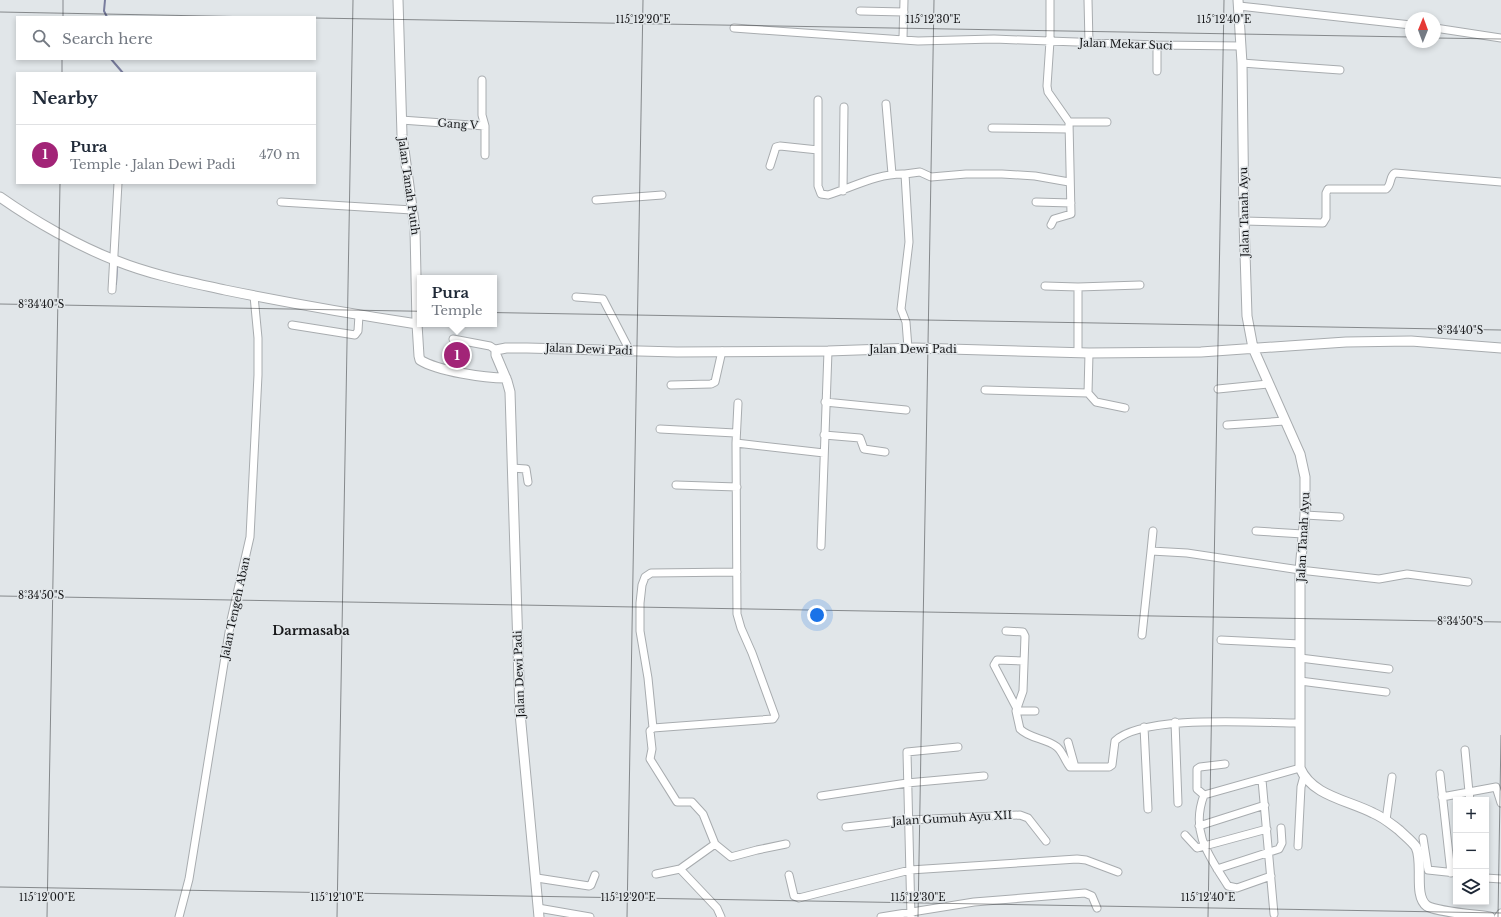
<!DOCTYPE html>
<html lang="en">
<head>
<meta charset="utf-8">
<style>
  body { margin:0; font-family:"Libre Baskerville",serif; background:#f6f6f7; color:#1f2937 }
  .controls { position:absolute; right:12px; bottom:12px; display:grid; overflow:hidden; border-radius:0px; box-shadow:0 2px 6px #0003 }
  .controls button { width:36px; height:36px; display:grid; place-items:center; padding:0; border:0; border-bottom:1px solid #e0e1e3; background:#fff; color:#1f2937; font:20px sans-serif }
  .compass { position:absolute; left:1405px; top:12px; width:36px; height:36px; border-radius:50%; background:#fff; box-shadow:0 2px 6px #0003; rotate:1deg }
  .you { position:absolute; left:817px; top:615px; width:14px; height:14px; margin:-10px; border:3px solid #fff; border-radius:50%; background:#1a73e8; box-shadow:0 0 0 6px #1a73e833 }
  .badge { display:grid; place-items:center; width:26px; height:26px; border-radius:50%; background:#a22477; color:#fff; font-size:13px; font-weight:700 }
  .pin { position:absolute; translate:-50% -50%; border:2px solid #fff; box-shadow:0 1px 4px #0006 }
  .popup { position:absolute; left:417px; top:275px; width:80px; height:52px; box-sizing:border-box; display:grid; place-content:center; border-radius:0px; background:#fff; filter:drop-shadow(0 1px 3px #0005); font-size:13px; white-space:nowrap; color:#747a83 }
  .popup b { font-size:15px; color:#1f2937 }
  .popup::after { content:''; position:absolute; left:50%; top:100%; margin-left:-8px; border:8px solid transparent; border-top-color:#fff }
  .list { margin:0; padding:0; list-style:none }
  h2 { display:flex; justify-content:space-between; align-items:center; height:52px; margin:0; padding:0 16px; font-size:17px }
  h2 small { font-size:13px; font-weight:400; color:#747a83 }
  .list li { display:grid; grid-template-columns:26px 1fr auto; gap:12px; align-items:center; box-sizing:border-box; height:60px; padding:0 16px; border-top:1px solid #e0e1e3 }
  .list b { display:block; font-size:15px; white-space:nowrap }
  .list p { margin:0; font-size:13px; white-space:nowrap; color:#747a83 }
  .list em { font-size:13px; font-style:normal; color:#747a83 }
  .icon { flex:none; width:22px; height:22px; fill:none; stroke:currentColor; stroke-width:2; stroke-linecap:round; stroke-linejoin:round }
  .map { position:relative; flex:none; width:1501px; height:917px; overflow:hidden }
  .search { position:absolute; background:#fff; box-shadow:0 2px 6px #0003; left:16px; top:16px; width:300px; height:44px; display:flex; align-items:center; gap:10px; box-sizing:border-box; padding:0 14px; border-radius:0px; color:#747a83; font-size:15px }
  .panel { position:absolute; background:#fff; box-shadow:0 2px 6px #0003; left:16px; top:72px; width:300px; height:112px; border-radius:0px }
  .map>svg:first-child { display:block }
</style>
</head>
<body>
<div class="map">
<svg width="1501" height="917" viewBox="0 0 1501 917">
  <rect width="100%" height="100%" fill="#e1e6e9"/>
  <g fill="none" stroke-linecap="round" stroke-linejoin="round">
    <path stroke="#787c9d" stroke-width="2" d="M105,0L104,11L107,17
      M111,59L123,73
      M116,284L117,264"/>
    <g stroke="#a8acaf" stroke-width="9">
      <path id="street" d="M1050,0V41L1047,86L1048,92L1069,122
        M1088,0L1089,43
        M1239,6L1411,25
        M860,11L904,12
        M734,28L918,41L994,39L1157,45L1241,46
        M1435,28L1501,38
        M903,38L904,0
        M1242,63L1340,70
        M1157,71V45
        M482,80V115L485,126
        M818,100V186L821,194L828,195C853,187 878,173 905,174L909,242L901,309L906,322L908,348
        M886,104L892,174
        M401,120L485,126V155
        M992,128L1068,129
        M770,166L776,147L780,146L818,150
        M905,174L920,172L931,177L966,174H1002L1035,176L1069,182
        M843,191L844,107
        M596,200L662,195
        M281,202L412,210
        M1036,202L1071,203
        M1244,221L1323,223L1326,218V193L1328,189H1386C1392,185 1389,176 1395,173L1501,182
        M1051,225L1054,219L1071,214L1069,122H1107
        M1045,286L1078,287V352
        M1078,287L1140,285
        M112,290L118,183
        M576,297L603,299L630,351
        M292,325L355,335L358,331L359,315
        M453,339L490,346L496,350
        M671,385L711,384L715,382L722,351
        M1218,389L1268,384
        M985,390L1088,393L1089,353
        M1088,393L1096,402L1125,408
        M825,402L906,410
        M1227,425L1285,421
        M660,429L735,433
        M824,435L860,438L864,449L885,452
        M736,443L738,403
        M512,468L526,469L528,482
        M676,485L737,487
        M1305,515L1340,517
        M1256,531L1303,534
        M821,546L828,351
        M1151,551L1153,531
        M1006,631L1023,632L1025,636L1023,691L1016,711L1020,729C1030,739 1046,738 1057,747C1063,752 1065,761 1070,767H1109L1112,765L1115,741C1143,714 1259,723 1300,723
        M1142,635L1151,551L1187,553L1300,570L1379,579L1407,574L1468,582
        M1221,640L1300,644
        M1300,658L1389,669
        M1300,681L1386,692
        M1016,707L994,665L997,660L1024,661
        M1016,711H1035
        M1175,722L1178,803
        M1144,727L1148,809
        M653,728L773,719L775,716L752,653L741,628L737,614L736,443L824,453
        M1068,742L1075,767
        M1465,750L1469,792L1496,787L1501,803
        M1440,774L1451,873
        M1262,780L1274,914
        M1204,795L1197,789V769L1200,767L1225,764
        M821,796L907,783L984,776
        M1442,797L1469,792L1470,800
        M1386,820L1392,777
        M1199,826L1265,805
        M846,827L908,820L1020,815L1028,818L1046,841
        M1185,835L1197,848L1267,829
        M1423,838L1428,870L1456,873
        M715,844L731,857L757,850L786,844
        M1298,846L1301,787L1304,776
        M1217,869L1279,849L1282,843L1281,828
        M656,874L680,869
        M789,875L794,896L799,898L910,870L1077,859L1086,860L1118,872
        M1271,876L1237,888L1228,886C1209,856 1190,832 1204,795L1300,768
        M537,878L589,886L591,885L595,875
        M1486,878L1501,879
        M538,908L590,917
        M179,917L189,879L231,620L250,537L258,375V338L254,296
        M721,917L717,908L680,869L715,844L703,814L692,802H677L650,759L652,749L650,731L653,728L648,678L640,631V603L642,585L645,577L651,573L737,572
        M881,917L974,902L1085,893L1092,896L1097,908
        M911,917L907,752L958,747
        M1498,917L1501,913"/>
    </g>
    <g stroke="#a8acaf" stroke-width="11">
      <path id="secondary" d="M398,0L402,135L415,229L417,324L419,356L420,360C438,371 484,378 506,378
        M1238,0L1242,63L1244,221L1247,316L1253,348L1300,454L1305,477V515L1300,570V768C1312,796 1348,800 1373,813C1383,817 1391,824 1399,830C1404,835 1412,841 1416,847C1424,863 1413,896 1427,906C1437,912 1477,915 1490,917
        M0,197C34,221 78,246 117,261C152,275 189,282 225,290C289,303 352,314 417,324
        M539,917L520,713L510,392L507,381L496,355V350L506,348H527L677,352L828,351L915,348L1089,353L1201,352L1346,342L1411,341L1501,348"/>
    </g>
    <use href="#street" stroke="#fff" stroke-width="7"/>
    <use href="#secondary" stroke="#fff" stroke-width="9"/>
  </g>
  <path fill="none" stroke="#17181a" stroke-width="1" stroke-opacity="0.45" d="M0,12L258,17M63,17V0M315,18L1411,37M1435,38L1501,39M62,73V59M0,304L1501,330M0,596L1501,622M0,887L1501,913M47,917L60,183M337,917L353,0M627,917L643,0M918,917L934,0M1208,917L1224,0M1498,917L1501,735"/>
  <g text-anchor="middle" stroke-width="3" stroke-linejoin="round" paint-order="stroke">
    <g font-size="11" fill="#17181a" stroke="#e1e6e9">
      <text transform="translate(1126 44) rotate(2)" y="4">Jalan Mekar Suci</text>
      <text transform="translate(458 124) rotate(4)" y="4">Gang V</text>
      <text transform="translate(409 186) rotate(82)" y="4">Jalan Tanah Putih</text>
      <text transform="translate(1244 212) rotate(-91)" y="4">Jalan Tanah Ayu</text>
      <text transform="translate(589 349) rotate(2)" y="4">Jalan Dewi Padi</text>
      <text x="913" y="353">Jalan Dewi Padi</text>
      <text transform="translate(1303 537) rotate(-87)" y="4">Jalan Tanah Ayu</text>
      <text transform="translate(235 608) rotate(-78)" y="4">Jalan Tengeh Aban</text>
      <text transform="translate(519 674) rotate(-92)" y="4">Jalan Dewi Padi</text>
      <text transform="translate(952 818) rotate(-3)" y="4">Jalan Gumuh Ayu XII</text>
    </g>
    <g font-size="13" font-weight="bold" fill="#17181a" stroke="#e1e6e9">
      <text x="311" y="635">Darmasaba</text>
    </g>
  </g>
  <g font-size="10" text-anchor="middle" fill="#17181a" stroke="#e1e6e9" stroke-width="3" stroke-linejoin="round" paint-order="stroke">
    <text x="643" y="23">115°12'20"E</text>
    <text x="933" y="23">115°12'30"E</text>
    <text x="1224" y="23">115°12'40"E</text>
    <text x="41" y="308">8°34'40"S</text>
    <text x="1460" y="334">8°34'40"S</text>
    <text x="41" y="599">8°34'50"S</text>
    <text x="1460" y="625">8°34'50"S</text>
    <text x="47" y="901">115°12'00"E</text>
    <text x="337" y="901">115°12'10"E</text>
    <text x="628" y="901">115°12'20"E</text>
    <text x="918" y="901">115°12'30"E</text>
    <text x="1208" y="901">115°12'40"E</text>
  </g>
</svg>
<div class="controls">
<button>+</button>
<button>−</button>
<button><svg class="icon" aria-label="layers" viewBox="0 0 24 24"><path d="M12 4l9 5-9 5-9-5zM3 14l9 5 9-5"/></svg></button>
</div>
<svg class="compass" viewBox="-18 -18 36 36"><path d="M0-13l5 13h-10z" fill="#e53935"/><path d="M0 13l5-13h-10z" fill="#747a83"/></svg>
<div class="you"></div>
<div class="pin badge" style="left:457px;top:355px">1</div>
<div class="popup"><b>Pura</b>Temple</div>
<div class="search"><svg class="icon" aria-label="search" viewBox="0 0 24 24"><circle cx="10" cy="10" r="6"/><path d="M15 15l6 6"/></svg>Search here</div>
<section class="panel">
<h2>Nearby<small></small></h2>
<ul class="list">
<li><span class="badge">1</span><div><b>Pura</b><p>Temple · Jalan Dewi Padi</p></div><em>470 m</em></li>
</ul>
</section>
</div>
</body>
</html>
